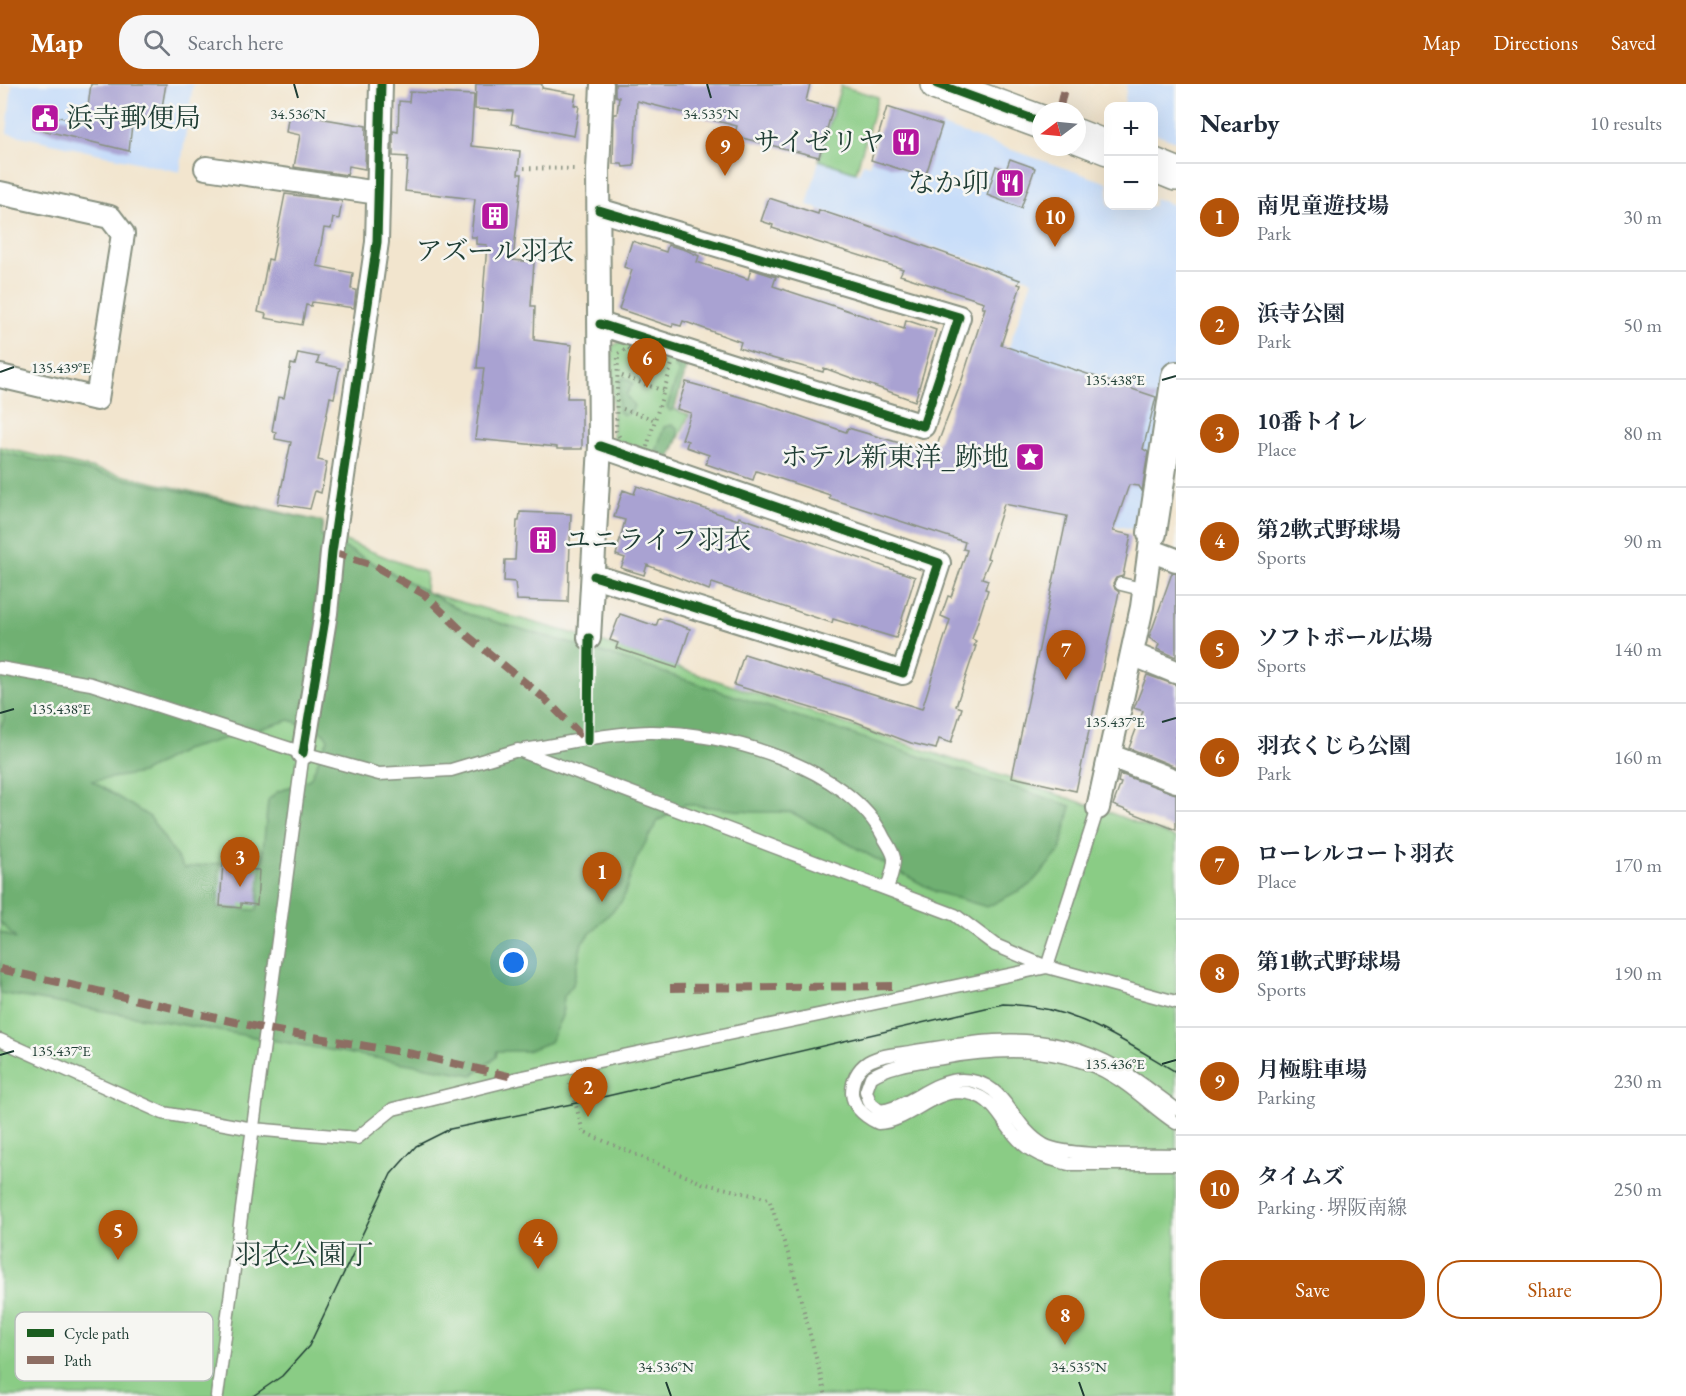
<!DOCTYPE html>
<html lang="en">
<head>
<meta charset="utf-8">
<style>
  body { margin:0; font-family:"EB Garamond","Noto Serif JP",serif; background:#f6f6f7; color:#1f2937 }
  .controls { position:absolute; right:18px; top:18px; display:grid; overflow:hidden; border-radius:12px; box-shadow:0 6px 24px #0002 }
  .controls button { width:54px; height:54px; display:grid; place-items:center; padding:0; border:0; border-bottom:2px solid #e0e1e3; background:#fff; color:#1f2937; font:30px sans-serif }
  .compass { position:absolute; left:1032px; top:18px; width:54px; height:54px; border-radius:50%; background:#fff; box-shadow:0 6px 24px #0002; rotate:254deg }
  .you { position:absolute; left:514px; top:879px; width:21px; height:21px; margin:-15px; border:4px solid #fff; border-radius:50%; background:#1a73e8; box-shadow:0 0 0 9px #1a73e833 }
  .badge { display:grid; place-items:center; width:39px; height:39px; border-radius:50%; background:#b45309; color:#fff; font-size:20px; font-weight:700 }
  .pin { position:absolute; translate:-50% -50px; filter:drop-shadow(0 2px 3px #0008) }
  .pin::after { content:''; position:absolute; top:32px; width:21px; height:18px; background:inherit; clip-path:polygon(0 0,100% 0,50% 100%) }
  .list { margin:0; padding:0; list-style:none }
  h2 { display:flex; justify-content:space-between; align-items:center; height:78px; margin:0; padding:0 24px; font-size:26px }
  h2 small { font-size:20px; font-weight:400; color:#747a83 }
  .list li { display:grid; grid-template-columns:39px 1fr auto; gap:18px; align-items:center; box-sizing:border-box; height:108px; padding:0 24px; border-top:2px solid #e0e1e3 }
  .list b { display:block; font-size:22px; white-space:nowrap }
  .list p { margin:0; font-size:20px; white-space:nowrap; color:#747a83 }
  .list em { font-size:20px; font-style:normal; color:#747a83 }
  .actions { display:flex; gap:12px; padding:18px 24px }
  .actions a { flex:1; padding:14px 0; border:2px solid #b45309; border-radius:24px; text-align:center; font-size:21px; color:#b45309 }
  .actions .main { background:#b45309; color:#fff }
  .icon { flex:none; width:33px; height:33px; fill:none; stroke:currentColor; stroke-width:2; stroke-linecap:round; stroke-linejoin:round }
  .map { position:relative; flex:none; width:1176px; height:1312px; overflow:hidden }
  header { display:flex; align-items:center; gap:36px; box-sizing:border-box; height:84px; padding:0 30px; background:#b45309; color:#fff }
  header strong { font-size:28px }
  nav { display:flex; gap:33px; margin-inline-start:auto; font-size:21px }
  .search { width:420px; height:54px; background:#f6f6f7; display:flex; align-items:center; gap:15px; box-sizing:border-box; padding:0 21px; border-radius:24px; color:#747a83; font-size:22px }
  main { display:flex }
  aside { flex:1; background:#fff }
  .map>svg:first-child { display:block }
</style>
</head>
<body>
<header>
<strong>Map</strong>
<div class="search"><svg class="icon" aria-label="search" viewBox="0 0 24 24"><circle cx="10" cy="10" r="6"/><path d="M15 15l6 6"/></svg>Search here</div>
<nav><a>Map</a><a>Directions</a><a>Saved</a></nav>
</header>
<main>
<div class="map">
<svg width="1176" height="1312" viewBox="0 0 1176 1312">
  <rect width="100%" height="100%" fill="#f6f6f2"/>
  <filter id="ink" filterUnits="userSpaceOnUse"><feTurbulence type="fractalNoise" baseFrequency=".0167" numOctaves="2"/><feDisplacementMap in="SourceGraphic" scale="12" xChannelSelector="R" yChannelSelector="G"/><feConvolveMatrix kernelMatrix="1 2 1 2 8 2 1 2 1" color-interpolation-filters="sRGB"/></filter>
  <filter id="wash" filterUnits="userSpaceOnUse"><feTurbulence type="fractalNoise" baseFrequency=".008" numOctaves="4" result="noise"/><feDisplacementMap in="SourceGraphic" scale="24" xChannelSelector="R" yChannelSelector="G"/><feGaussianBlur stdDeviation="1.35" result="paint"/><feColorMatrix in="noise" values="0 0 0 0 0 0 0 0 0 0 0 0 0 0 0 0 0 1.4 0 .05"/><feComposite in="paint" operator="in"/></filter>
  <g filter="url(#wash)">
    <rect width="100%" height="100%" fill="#f2e5ce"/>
    <path fill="#c7ddf9" d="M12,0H193L180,88L7,49Z
      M1127,0H1176V57L1154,49V22H1124Z
      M887,23L1108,99V122H1154V114L1176,122V260L1152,449L990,417L1004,277L1032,196L807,121L819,76L859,89L863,79L869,81Z"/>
    <path fill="#8acc85" stroke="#54845c" stroke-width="1.5" d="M841,2L878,13L856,88L819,76Z
      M622,257L687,282L674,325L689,331L669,376L613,358L612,262Z
      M0,363L323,438L321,451L340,455L426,489L425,508L589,554L1098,724L1176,754V1312H0Z"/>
    <path fill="#6fb072" stroke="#477653" stroke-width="1.5" fill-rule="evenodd" d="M677,279L687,282L674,326L670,327L667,323L679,287L675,284Z
      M625,294L633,299L626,311L634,322L630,329L624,331L618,327L620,295Z
      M672,341L678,344V353L671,372L656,368L664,343Z
      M0,368L323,438L321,451L468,530L601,568L1071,722L1060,767L1030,801L987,823L936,808L791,728H751L685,720L658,737L637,774L622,817L582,858L573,901L564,912L562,932L550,958L527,967H497L496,973L473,991L0,909V848L16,855L0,838V644L4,636L0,594ZM290,636L324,649L328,655L310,695L277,708L268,716L257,826L217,824L220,779L184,784L150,733L92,697L142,689L184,666Z"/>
    <g id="blocks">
      <path fill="#a9a2d2" d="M91,0H166L160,35L133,32L129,67L34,44L37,29L86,38Z
        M476,0H542V4L576,10L574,21L579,22L574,52L511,40L513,27L475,25Z
        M615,0H810L806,17L833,24L819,73L734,52L737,42L637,17L634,82L623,83L622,80H613L614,30H617L619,13L615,12Z
        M410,8L474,11L471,62L520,67L518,90H522L513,176L534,178L531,222H535L534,256L572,261L567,314H582V365H557V363L475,355L484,284H477L487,161L476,160V153H471L475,115L405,107L408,73L393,72V47L398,48L399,17L409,18Z
        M887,23L942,41L925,93L871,76Z
        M289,29L366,42L365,85L349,82L347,91L294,83L300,51L286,48Z
        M1010,75L1035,84L1021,124L987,111L996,82L1006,86Z
        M285,110L342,117L339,135L333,134L331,145L324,144L317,182L353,189L351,205L356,206L354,224L312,218L311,222L306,221L302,241L265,234L266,230L258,228L268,175L272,176Z
        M769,114L818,130L819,126L876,145L1020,196L1018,200L1021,201L1001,261L1156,313L1143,365L1148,368L1142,407L1139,402L1129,401L1113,447L1131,451L1123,492L1116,494L1113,499L1115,505L1119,508L1076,707L1012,693L1067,432L1004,420L987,474L990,475L982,494L988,496L985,505L988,506L972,555L976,557L974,562H976L956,622L962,624L951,659L939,655L936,665L911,659L851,636L734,601L744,570L922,625L950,536L941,532L948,512L951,513L967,466L963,465L965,458L829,414L830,411L756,387L753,396L706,380L709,371L686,363L688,357L682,355L691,329L677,325L686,298L762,319L846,348L848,344L934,369L961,299L985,224H982L984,218L900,191L903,185L772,144L773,141L761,137Z
        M632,157L666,168L668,161L686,166L699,172L697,178L748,195L751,185L776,193L773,202L904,245L906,236L936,246L915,317L824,284L823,288L757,270L739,264L741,258L683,237L681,242L673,240L672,243L619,225L632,186L624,183Z
        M298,269L319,273L317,279L340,284L334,314L330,313L318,376L327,378L321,409L315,407L310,425L278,420L291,358L275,355L276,348L272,347L278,313L284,314L291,280L295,281Z
        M637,402L738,436L739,433L915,493L896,554L833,535L832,539L712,499L709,506L647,481L644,491L621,484L625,474L616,471L625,436L614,433L623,406L634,410Z
        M520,428L571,430L568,518L517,516L515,498L504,497L505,476H515L517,437H519Z
        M1172,489H1176V573L1157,565L1159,560L1149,554Z
        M620,530L656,542L659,534L690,545L677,584L616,564L618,559L610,556Z
        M1147,591L1176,601V683L1129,664L1143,627L1134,624Z
        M1120,690L1176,710V746L1113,721L1121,699L1118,698Z
        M223,778L244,779V785L259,786L257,821L241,819V824L220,822Z"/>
    </g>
  </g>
  <g filter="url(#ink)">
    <use href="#blocks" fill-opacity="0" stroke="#889181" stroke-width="1.5"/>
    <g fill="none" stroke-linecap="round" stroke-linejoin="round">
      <g stroke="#889181" stroke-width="15">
        <path id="service" d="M1121,500L1145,506
          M0,584L91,600L303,669L379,690L451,686L518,666L955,831L995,861L1047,883L1176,918
          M523,666C564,660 607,649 649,648C723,647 850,683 884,754C887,759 893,768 894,774C895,783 889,797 887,805
          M1047,883L1098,724
          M0,956L163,1029L253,1045L357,1054L393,1025L518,994L1047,883
          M1176,1025C1139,998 1112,974 1066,963C1016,950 966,959 916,967C901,970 881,970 868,978C857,985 852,997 852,1009C853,1024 866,1033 878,1039C908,1038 930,1008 959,1008C997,1009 999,1039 1023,1060C1036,1072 1053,1076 1069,1080H1176
          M1176,1039C1154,1025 1136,1005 1113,992C1061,961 999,964 942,974C918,978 891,980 871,993L866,1007L870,1019L880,1027L886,1026C913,1020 933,996 962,996C1007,996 1010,1042 1044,1061C1069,1074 1145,1070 1176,1071
          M217,1312L303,669"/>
      </g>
      <g stroke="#889181" stroke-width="26">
        <path id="minor" d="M206,84L378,109
          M0,109L110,133L123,150L97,315L0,292
          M599,126L959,233L923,342L600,240
          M1150,466L1176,476
          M594,492L903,589L939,479L600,362
          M589,554L600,362L598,86L602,0
          M1132,570L1176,588
          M303,669L326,529L332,468L377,158L381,0
          M1111,672L1176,697
          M1098,724L1142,523L1152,449"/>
      </g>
      <g stroke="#889181" stroke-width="32">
        <path id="tertiary" d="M1152,449L1176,292"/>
      </g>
      <g stroke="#889181" stroke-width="36">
        <path id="secondary" d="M937,0L1041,38
          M1077,52L1108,64
          M1154,81L1176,90"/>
      </g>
      <path stroke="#889181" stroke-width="4" stroke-dasharray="1.5 4.5" stroke-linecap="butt" d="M518,84L576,85
        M628,264L672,280L646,366L623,359L616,347L618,270Z
        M622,292L664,307
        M623,325L656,336
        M588,637L589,575
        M570,999L583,1048L702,1099L769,1115L792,1181L826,1312"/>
      <use href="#service" stroke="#fff" stroke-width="12"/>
      <use href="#minor" stroke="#fff" stroke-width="22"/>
      <use href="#tertiary" stroke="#fff" stroke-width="28"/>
      <use href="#secondary" stroke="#fff" stroke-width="33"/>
      <path stroke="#1f3d34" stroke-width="1.5" d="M590,1016L1003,920C1073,921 1118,954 1176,988
        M253,1312L282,1292L309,1262L391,1090L416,1062L450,1045L591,1016"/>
      <path stroke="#8d6e63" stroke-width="8" stroke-dasharray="15 8" stroke-linecap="butt" d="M1060,22L1065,0
        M332,468L373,481L424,510L464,549L544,614L587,657
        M0,885L266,945L413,970L517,994
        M670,904L899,902"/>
      <g stroke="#f6f6f2" stroke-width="13">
        <path id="cycleway" d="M937,0L1041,38
          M599,126L959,233L923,342L600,240
          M594,492L903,589L939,479L600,362
          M588,657L589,554
          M303,669L326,529L332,468L377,158L381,0"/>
      </g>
      <use href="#cycleway" stroke="#1b5e20" stroke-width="9"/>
    </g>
  </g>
  <path fill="none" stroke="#1f3d34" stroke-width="2" d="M294,0L298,14M707,0L711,14M0,288L14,283M1162,296L1176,292M0,629L14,625M1162,638L1176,634M0,971L14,967M1162,980L1176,976M666,1298L671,1312M1079,1298L1084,1312"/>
  <defs>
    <g id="civic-square" transform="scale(1.5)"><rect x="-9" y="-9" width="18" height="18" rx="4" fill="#b5179e" stroke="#f6f6f2"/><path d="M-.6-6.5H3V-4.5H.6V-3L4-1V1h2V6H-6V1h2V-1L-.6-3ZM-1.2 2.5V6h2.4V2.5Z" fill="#fff"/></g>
    <g id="restaurant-square" transform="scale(1.5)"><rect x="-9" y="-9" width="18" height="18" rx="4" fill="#b5179e" stroke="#f6f6f2"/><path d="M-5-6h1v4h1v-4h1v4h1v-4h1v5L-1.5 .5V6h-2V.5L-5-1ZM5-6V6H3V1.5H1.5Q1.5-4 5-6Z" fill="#fff"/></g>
    <g id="building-square" transform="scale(1.5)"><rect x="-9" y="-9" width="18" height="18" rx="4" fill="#b5179e" stroke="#f6f6f2"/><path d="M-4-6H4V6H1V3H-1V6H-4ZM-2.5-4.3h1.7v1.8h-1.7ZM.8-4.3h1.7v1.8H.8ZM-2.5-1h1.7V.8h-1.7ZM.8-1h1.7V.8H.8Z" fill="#fff"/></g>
    <g id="sight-square" transform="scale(1.5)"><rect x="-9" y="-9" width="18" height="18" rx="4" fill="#b5179e" stroke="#f6f6f2"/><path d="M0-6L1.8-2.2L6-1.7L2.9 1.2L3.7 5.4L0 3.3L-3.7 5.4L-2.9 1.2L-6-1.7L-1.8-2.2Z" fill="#fff"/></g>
  </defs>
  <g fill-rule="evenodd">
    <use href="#civic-square" x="45" y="34"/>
    <use href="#restaurant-square" x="906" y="58"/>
    <use href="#restaurant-square" x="1010" y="99"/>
    <use href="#building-square" x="495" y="132"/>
    <use href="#sight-square" x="1030" y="373"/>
    <use href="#building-square" x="543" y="456"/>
  </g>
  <g text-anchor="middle" stroke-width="5" stroke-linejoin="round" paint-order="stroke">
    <g font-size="27" fill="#1f3d34" stroke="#f6f6f2" text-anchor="end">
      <text x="66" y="43" text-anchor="start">浜寺郵便局</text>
      <text x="885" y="67">サイゼリヤ</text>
      <text x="989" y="108">なか卯</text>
      <text x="495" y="176" text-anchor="middle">アズール羽衣</text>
      <text x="1009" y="382">ホテル新東洋_跡地</text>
      <text x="564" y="465" text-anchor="start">ユニライフ羽衣</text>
    </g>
    <g font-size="28" fill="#1f3d34" stroke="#f6f6f2">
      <text x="304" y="1180">羽衣公園丁</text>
    </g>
  </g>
  <rect x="15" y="1228" width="198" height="69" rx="9" fill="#f6f6f2" stroke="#b6beb9" stroke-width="1.5"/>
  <rect x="27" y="1245" width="27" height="8" fill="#1b5e20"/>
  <rect x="27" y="1272" width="27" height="8" fill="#8d6e63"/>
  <g font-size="16" fill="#1f3d34">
    <text x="64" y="1255">Cycle path</text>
    <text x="64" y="1282">Path</text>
  </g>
  <g font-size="15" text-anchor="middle" fill="#1f3d34" stroke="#f6f6f2" stroke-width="5" stroke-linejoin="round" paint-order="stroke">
    <text x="298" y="35">34.536°N</text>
    <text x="711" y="35">34.535°N</text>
    <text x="61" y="289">135.439°E</text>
    <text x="1115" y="301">135.438°E</text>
    <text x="61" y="630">135.438°E</text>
    <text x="1115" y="643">135.437°E</text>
    <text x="61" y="972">135.437°E</text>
    <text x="1115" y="985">135.436°E</text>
    <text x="666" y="1288">34.536°N</text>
    <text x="1079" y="1288">34.535°N</text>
  </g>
</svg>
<div class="controls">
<button>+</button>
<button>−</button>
</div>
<svg class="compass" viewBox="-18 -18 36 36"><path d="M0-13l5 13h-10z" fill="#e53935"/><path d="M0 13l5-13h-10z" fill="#747a83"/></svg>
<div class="you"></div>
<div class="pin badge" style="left:602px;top:818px">1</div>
<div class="pin badge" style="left:588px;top:1033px">2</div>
<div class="pin badge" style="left:240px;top:803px">3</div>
<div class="pin badge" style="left:538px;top:1185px">4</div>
<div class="pin badge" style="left:118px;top:1176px">5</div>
<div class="pin badge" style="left:647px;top:304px">6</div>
<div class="pin badge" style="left:1066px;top:596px">7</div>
<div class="pin badge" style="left:1065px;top:1261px">8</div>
<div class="pin badge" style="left:725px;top:92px">9</div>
<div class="pin badge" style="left:1055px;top:163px">10</div>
</div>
<aside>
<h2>Nearby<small>10 results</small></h2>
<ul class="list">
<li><span class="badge">1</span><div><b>南児童遊技場</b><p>Park</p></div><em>30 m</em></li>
<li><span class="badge">2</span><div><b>浜寺公園</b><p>Park</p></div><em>50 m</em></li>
<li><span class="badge">3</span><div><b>10番トイレ</b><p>Place</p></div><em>80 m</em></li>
<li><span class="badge">4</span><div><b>第2軟式野球場</b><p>Sports</p></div><em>90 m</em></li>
<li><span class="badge">5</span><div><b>ソフトボール広場</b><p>Sports</p></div><em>140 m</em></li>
<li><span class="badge">6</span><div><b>羽衣くじら公園</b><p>Park</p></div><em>160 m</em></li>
<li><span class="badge">7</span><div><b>ローレルコート羽衣</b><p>Place</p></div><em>170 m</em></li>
<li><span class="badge">8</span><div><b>第1軟式野球場</b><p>Sports</p></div><em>190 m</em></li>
<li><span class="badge">9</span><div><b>月極駐車場</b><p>Parking</p></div><em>230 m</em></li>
<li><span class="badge">10</span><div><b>タイムズ</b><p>Parking · 堺阪南線</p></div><em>250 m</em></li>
</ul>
<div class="actions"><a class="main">Save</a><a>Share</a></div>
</aside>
</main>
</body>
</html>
